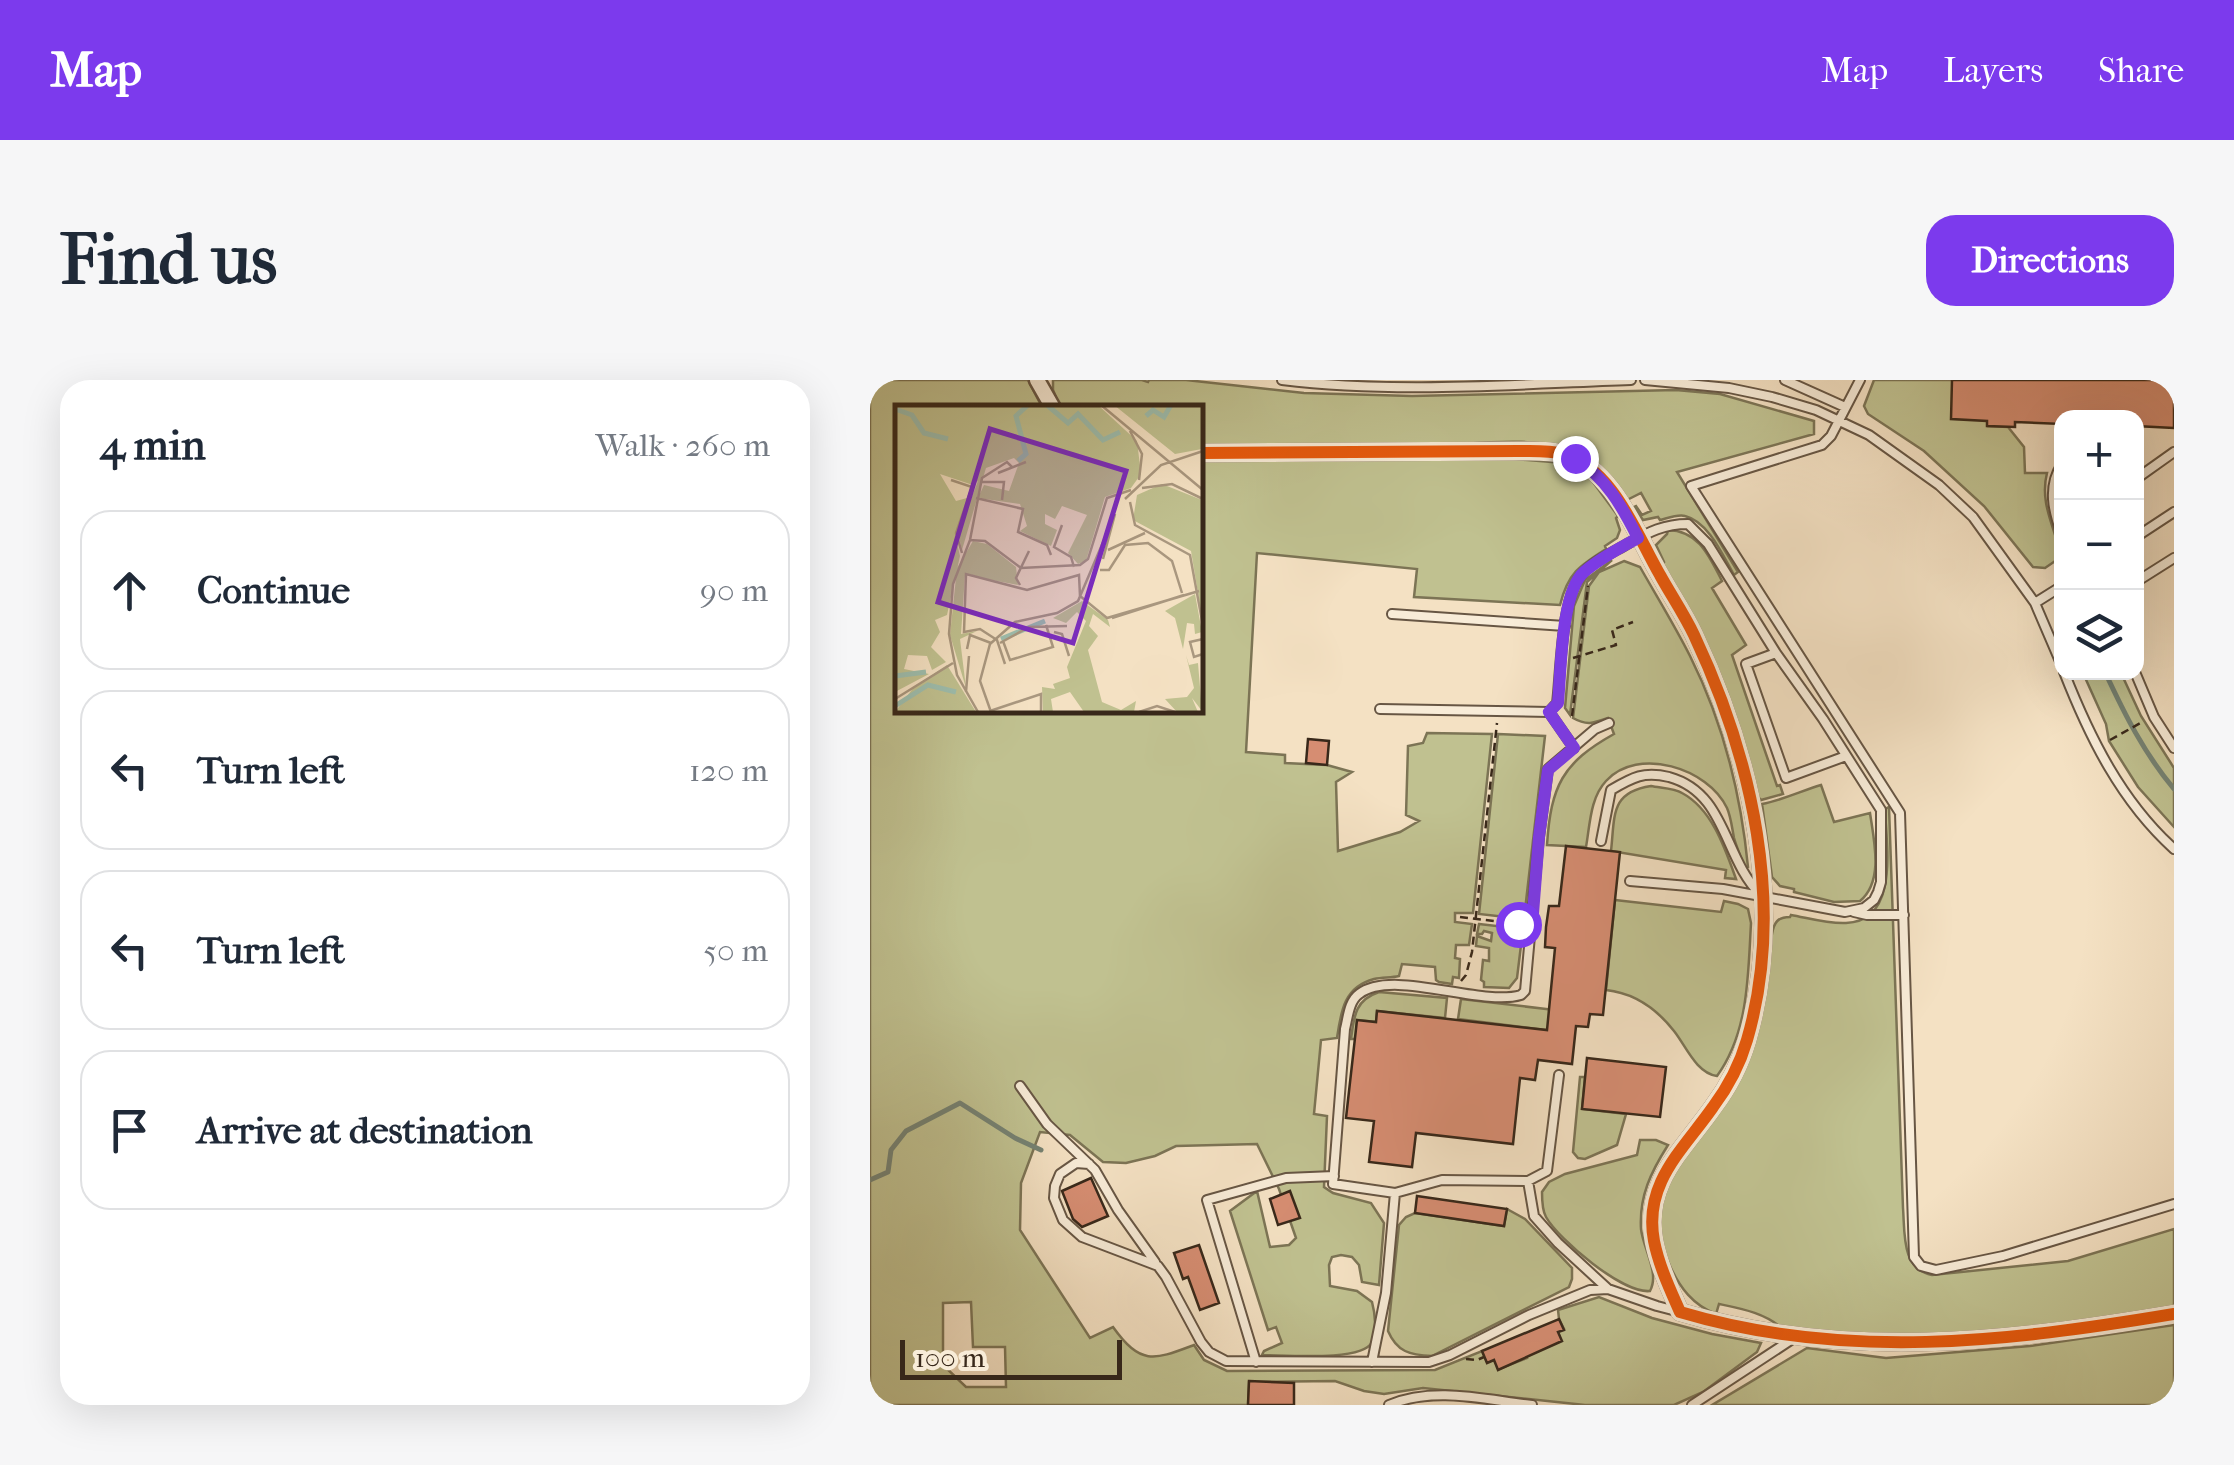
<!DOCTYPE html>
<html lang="en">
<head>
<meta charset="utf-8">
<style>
  body { margin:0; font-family:"IM FELL French Canon",serif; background:#f6f6f7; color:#1f2937 }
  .controls { position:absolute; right:30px; top:30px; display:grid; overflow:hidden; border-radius:20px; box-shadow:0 10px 40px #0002 }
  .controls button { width:90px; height:90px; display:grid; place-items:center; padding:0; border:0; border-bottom:2px solid #e0e1e3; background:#fff; color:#1f2937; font:50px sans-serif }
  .scale { position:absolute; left:30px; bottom:25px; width:222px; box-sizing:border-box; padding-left:10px; border:5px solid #38281a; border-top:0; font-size:28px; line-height:35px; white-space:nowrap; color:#38281a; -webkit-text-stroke:8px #f8ecd8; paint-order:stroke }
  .stop { position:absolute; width:30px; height:30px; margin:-22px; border:8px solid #7c3aed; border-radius:50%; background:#fff }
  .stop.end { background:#7c3aed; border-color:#fff; box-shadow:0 2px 10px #0008 }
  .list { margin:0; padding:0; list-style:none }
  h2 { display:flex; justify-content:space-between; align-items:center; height:130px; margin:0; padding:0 40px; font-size:42px }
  h2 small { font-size:32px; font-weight:400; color:#747a83 }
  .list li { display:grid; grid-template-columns:65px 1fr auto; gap:30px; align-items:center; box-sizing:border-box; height:160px; margin:0 20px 20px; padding:0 20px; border:2px solid #e0e1e3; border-radius:30px }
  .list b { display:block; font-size:38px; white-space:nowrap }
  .list em { font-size:32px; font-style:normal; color:#747a83 }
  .icon { flex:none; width:55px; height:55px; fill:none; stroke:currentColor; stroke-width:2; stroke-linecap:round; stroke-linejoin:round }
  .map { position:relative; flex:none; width:1304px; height:1025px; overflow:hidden; border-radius:30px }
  header { display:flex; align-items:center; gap:60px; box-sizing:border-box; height:140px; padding:0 50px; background:#7c3aed; color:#fff }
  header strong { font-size:48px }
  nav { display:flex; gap:55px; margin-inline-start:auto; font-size:35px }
  .intro { display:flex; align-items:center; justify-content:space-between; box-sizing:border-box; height:240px; padding:0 60px }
  h1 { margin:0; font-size:70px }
  .button { padding:25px 45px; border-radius:30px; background:#7c3aed; color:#fff; font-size:35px; font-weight:700 }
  main { display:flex; gap:60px; padding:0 60px }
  aside { flex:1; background:#fff; border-radius:30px; box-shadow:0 10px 40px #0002 }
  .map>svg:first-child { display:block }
</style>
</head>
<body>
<header>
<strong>Map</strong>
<nav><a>Map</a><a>Layers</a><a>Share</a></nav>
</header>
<div class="intro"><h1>Find us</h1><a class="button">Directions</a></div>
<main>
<aside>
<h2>4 min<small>Walk · 260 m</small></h2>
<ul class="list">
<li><svg class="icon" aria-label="ahead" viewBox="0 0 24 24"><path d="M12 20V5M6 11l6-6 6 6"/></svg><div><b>Continue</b></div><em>90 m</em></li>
<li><svg class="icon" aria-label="left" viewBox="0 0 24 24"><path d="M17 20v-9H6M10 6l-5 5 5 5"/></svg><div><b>Turn left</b></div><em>120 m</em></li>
<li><svg class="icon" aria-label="left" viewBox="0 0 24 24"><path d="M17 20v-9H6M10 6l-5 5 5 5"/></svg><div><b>Turn left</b></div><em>50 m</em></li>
<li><svg class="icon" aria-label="arrive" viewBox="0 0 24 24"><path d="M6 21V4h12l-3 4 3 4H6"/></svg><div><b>Arrive at destination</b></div></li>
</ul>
</aside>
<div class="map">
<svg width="1304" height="1025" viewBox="0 0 1304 1025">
  <rect width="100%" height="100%" fill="#f4e1c3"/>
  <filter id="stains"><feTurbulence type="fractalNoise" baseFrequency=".002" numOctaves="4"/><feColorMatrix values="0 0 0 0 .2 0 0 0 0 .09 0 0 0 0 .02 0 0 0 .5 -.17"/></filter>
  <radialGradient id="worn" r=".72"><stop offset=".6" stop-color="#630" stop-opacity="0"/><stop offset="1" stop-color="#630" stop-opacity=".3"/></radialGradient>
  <path fill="#c0c190" stroke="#7c7455" stroke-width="2.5" fill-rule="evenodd" d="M0,0H158L172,27L28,28V330H330V81L453,78L645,79L694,83L708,88L720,98L748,136L746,138L750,150L747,158L735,166L736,169C709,186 698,193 690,225L544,217L547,189L387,173L376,372L415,375V383L457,385L482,392L466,402L468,471L530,452L549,441L536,435L538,366L553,363L557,353L622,354L603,533H585V542L602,544L599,565H586L585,578L590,579L589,598L583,597L582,604L569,602L566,600L565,587L532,584L529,596C521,598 513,597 504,599C474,607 471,631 467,658L451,660L444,734L457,736L454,807L463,813L501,823L514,843L509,905L492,902L489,885L482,877L471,875L462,877L459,885L460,906L487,911L502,922C505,933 507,950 502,962C493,982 414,975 392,975L394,971L412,963L406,947L398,950L360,831L387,811L400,867L419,865L426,858L409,809L387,764L306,766L285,776L256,783L233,782L200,755L170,752L151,803L150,850L220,958L243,947C271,986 284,980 324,965L334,980L357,991L565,990L612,971L617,982L624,980L629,989L657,978L653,967L674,968L691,961L688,952L694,949L689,939L688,930L729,917L782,938L842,954L891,963L887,972L833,1012L804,1025H715L553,1008L514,1014L494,1011L465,1001L379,1002L378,1025H0ZM101,922L103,967H135L136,1007H96L73,985V923Z
    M183,0H272L278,2L279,0H316L434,13L542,16L806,10L850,14L944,41V54L807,92L868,192L864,195C853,176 839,142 815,136C808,134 798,138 790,140L788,137L773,140L764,127L766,126L772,135L781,131L771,113L757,120C745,101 729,81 708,73C663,54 609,64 562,66C485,68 407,65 330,67V28L190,27L183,10Z
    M1004,0H1082L1117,41L1118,46L1138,47L1154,67L1155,93H1177C1169,124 1186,149 1191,177L1175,188L1163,187L1114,126L1054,71L998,34L994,26Z
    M798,150C829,151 839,176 852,201L842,208L876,265L862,275L907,406L910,405L913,414L891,420L888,417L857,312L792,184L794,182L786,165L797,154Z
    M742,180L717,202L700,335L695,328L704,226L715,200Z
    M754,181L770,187C787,217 805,246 820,276C853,342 871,415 878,487L875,488C871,478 867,468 864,458C862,448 861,437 857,428C838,388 768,366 736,401C720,418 720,445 716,467L677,465C681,406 692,383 744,354L738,338C724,343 717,346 703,338L719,206L729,192Z
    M1213,293H1251L1271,336L1304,388V447L1268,407L1239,361L1236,344Z
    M628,354L675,356L654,539L609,534Z
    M951,405L964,442L1000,433C1004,461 1014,501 990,521L964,522L924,512V509L910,506L902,497L892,424C913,420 931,411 951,405Z
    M781,406C790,408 804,408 812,413C842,429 855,468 866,499L855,498L856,490L741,471C745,436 740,412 781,406Z
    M1019,427L1033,828C1035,853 1031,889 1062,895L1198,881L1304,849V927L1115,955L1026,959L913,949C895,933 873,929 849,924L846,934C823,925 810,908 800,886C762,804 839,762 870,696C891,650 895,603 899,554H902C904,542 908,537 920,537L921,535C938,538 958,544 976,543C1030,541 1016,464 1015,429Z
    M745,520L851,532L854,521L868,524L878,529L881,543C878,594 879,652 847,696C826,693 816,666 804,651C786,628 764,613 736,610Z
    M609,544L653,549L647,598L639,608L614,607V602L611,600L613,580L619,581V568L606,566L607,556L621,561L622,553L614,551L612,554H607Z
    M509,612L577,618L575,638L507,631L506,642L487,640L486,659H481C484,636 485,620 509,612Z
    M591,619L685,630L683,651L588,639Z
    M710,697H715L712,729L756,734L747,765L715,779L708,778L703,772Z
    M770,760H786L798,765C781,792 769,816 771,849C773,868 790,893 780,911C753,914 689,860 676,837C672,830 672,820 672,812L679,802L695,794L767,775Z
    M637,829L655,839L702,888V899L699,907L562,976C540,975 527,972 518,951L529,845L536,837L545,833L634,846Z
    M1304,945V1025H842L937,968L1016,978L1160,966Z"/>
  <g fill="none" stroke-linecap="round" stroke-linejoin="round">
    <path stroke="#758273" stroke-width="5" d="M1235,292C1255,335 1274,373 1304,409
      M0,800L18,792L21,770L36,751L90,723L145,758L171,770"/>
  </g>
  <path fill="#d68d72" stroke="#38281a" stroke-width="2.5" d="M1082,0H1304V48L1266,46V38H1192V44L1145,42V47L1117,46V41L1081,39Z
    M438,359L459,361L457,385L436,383Z
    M696,466L750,472L733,635L720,634L718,647L706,646L702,684L668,680L665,700L650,698L643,764L546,753L542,787L499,782L504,741L476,738L487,640L506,642L507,631L677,650L685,568L675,567L676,547L679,526H689Z
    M717,678L796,687L790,737L712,729Z
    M221,798L238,836L212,847L203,839L192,811Z
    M420,811L430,838L408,845L400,819Z
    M547,816L637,829L634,846L545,833Z
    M329,865L349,923L330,930L318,897L313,899L304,873Z
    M689,939L694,950L688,952L692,961L628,990L624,980L617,983L612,971Z
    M379,1001L424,1003V1025H378Z"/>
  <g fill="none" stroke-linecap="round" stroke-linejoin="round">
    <g stroke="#675644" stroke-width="12">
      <path id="lane" d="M412,0C528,14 645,4 761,0
        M775,0L859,8L902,17L946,30L999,55L1069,105L1103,137L1165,223L1192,286
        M915,0L975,27
        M990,0L961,56L952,65L821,106L1030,433L1044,877L1051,886L1066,890L1133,876L1304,824
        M1192,84C1177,107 1183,131 1192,155
        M1266,99L1304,72
        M1266,157L1304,132
        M1266,202L1304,178
        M1165,223L1192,206
        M522,234L695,246
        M906,273L876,284L916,398L976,376
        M1194,292C1220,358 1251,421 1304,469
        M1265,292L1284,337L1304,368
        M510,329L679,332L687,323C691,291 691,215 713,193C725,180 744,172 759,163C779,152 794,144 818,144L838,164L906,273L953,339L1011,430V502L1008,512L1004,520L994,528L975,532L853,509L760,501
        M679,332L704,368
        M731,461L741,410C763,397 774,391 799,397C857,413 853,478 891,515
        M984,532L997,535H1034
        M150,706L177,744L225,790L248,830L285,882
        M219,784L206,783L190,794L185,806L184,818L193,840L212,857L288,886L296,897L331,962L339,972L356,981L559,982L580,975L659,935L720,910L738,909L787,926L810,932
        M658,801L664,836L688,863L738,909
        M525,813L572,800L658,801L677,791L689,695
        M386,982L337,820L416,798L464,796
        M502,982L516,913L525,813L463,804L475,649C478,637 479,621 489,614C523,588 610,627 651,615L655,611L669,457L678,389L725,349L739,343
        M519,1025C564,1006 616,1020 662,1025
        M822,1025L927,956"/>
    </g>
    <g stroke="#675644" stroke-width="19">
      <path id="street" d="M167,0L183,28
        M330,73L648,71C662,71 679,70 693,74C744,89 766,154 790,195C801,215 814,234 824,255C882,378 916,526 877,660C870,684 858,707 843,727C813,770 773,803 784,861C789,886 800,909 810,932C975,981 1137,962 1304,934"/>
    </g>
    <path stroke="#38281a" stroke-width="2.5" stroke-dasharray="8 5" stroke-linecap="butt" d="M703,278L746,265L742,250L763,242
      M702,336L718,206
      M1240,360L1274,341
      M590,537L648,544
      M591,601L596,595L602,572L627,343
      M596,979L607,980L614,977"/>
    <use href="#lane" stroke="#f8ecd8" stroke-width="8"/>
    <use href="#street" stroke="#f8ecd8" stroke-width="14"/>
    <g stroke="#f8ecd8" stroke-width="19">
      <path id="cycleway" d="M330,73L648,71C662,71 679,70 693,74C744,89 766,154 790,195C801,215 814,234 824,255C882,378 916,526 877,660C870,684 858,707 843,727C813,770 773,803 784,861C789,886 800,909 810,932C975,981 1137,962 1304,934"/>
    </g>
    <use href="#cycleway" stroke="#e8590c" stroke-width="12"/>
  </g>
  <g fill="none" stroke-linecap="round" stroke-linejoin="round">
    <path stroke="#7c3aed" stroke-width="12" d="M648,544L662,546L669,457L678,390L704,368L679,332L688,323C691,291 691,212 714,192C730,178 750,168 768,158C752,126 736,98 705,78"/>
  </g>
  <g transform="translate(25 25)">
    <rect width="308" height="308" fill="#f4e1c3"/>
    <path d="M0,0H203L242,36L246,69L236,83L210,92L191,156L183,159L173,148L192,110L167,101L160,114L150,109V119L162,125L156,141L125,126L132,121L125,99L83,93L89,80L114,86L124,58L119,53L91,63L67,145L63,128L83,76L78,80L45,69L61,96L72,93L60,130L65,151L52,210L40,215L45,227L36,242L51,257L37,265L32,251L13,250L9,264L34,269L0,287ZM219,0H307V44L280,49ZM267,79L307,95V212L296,146L238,115L242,90ZM78,136L92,139L121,162L123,180L70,170L66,229L82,226L95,233L82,226L65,234L71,283L55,230L62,163ZM300,189L307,227L300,229L299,219L292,218L288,244L280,213L270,206ZM187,196L213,215L215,222L198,209L194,221L203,231L193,245L207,297L226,305L241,296L239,307H189L175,287L156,294L158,307H148L147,282L160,284L158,279L175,273L172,262L191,216L182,207L171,218L158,213ZM291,250L294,260L303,258L307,306L297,293L303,307H282L270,294L292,292L299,283ZM52,260L81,307H0L19,282Z" fill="#c0c190"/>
    <path fill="none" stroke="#9dbeae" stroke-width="5" d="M152,0L173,18L183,9L208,35L225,27M0,4L17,10L29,28L53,34M251,11L258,5L269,12L276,0M123,56L131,49L121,11L133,0M106,234L150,216M0,271L31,267M0,301L33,280L61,287"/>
    <path fill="none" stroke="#a9977f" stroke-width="2.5" d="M206,0L308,85M235,26L247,49L244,75M103,68L131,57M56,75L77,82L61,128L67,148M85,77H109L107,95M247,83L277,79L308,94M81,93L128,104L123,127L152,140L156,150M230,94L266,60L308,46M235,97L240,120L295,150L308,221M167,120L159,142L176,152L179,162M75,135L87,73L112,57L118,63M213,145L250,128M205,165H214L230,140L253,138L277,156L287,188M125,180L121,173L134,146M217,213L289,190M159,227L167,229L174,251M308,234L295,237L299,252L308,249M108,236L115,255L158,242L151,220M105,238L134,222L172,221M72,244L75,230L96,238M110,259L102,235L85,224L69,227L71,169L132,185L184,170L185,191L212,213L304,186M71,287L74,251M0,294L58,258M95,306L146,289V307M83,307L62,270L54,229L58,179L75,135L90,136L126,163L185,160L193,154L212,93L236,85M96,307L85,276L95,239L120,217L162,208L183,196L220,109L208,154M244,307L262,301L280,307"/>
    <path fill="#7b2cbf" fill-opacity="0.15" stroke="#7b2cbf" stroke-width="5" d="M95,24L231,66L178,238L43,197Z"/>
    <rect width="308" height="308" fill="none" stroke="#38281a" stroke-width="5"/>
  </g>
  <rect width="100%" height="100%" filter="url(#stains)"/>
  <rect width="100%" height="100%" fill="url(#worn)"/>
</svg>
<div class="controls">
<button>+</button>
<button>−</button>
<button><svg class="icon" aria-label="layers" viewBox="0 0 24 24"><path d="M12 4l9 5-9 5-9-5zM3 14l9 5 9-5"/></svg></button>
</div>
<div class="scale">100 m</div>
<div class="stop" style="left:648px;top:544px"></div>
<div class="stop end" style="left:705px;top:78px"></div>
</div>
</main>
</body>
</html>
